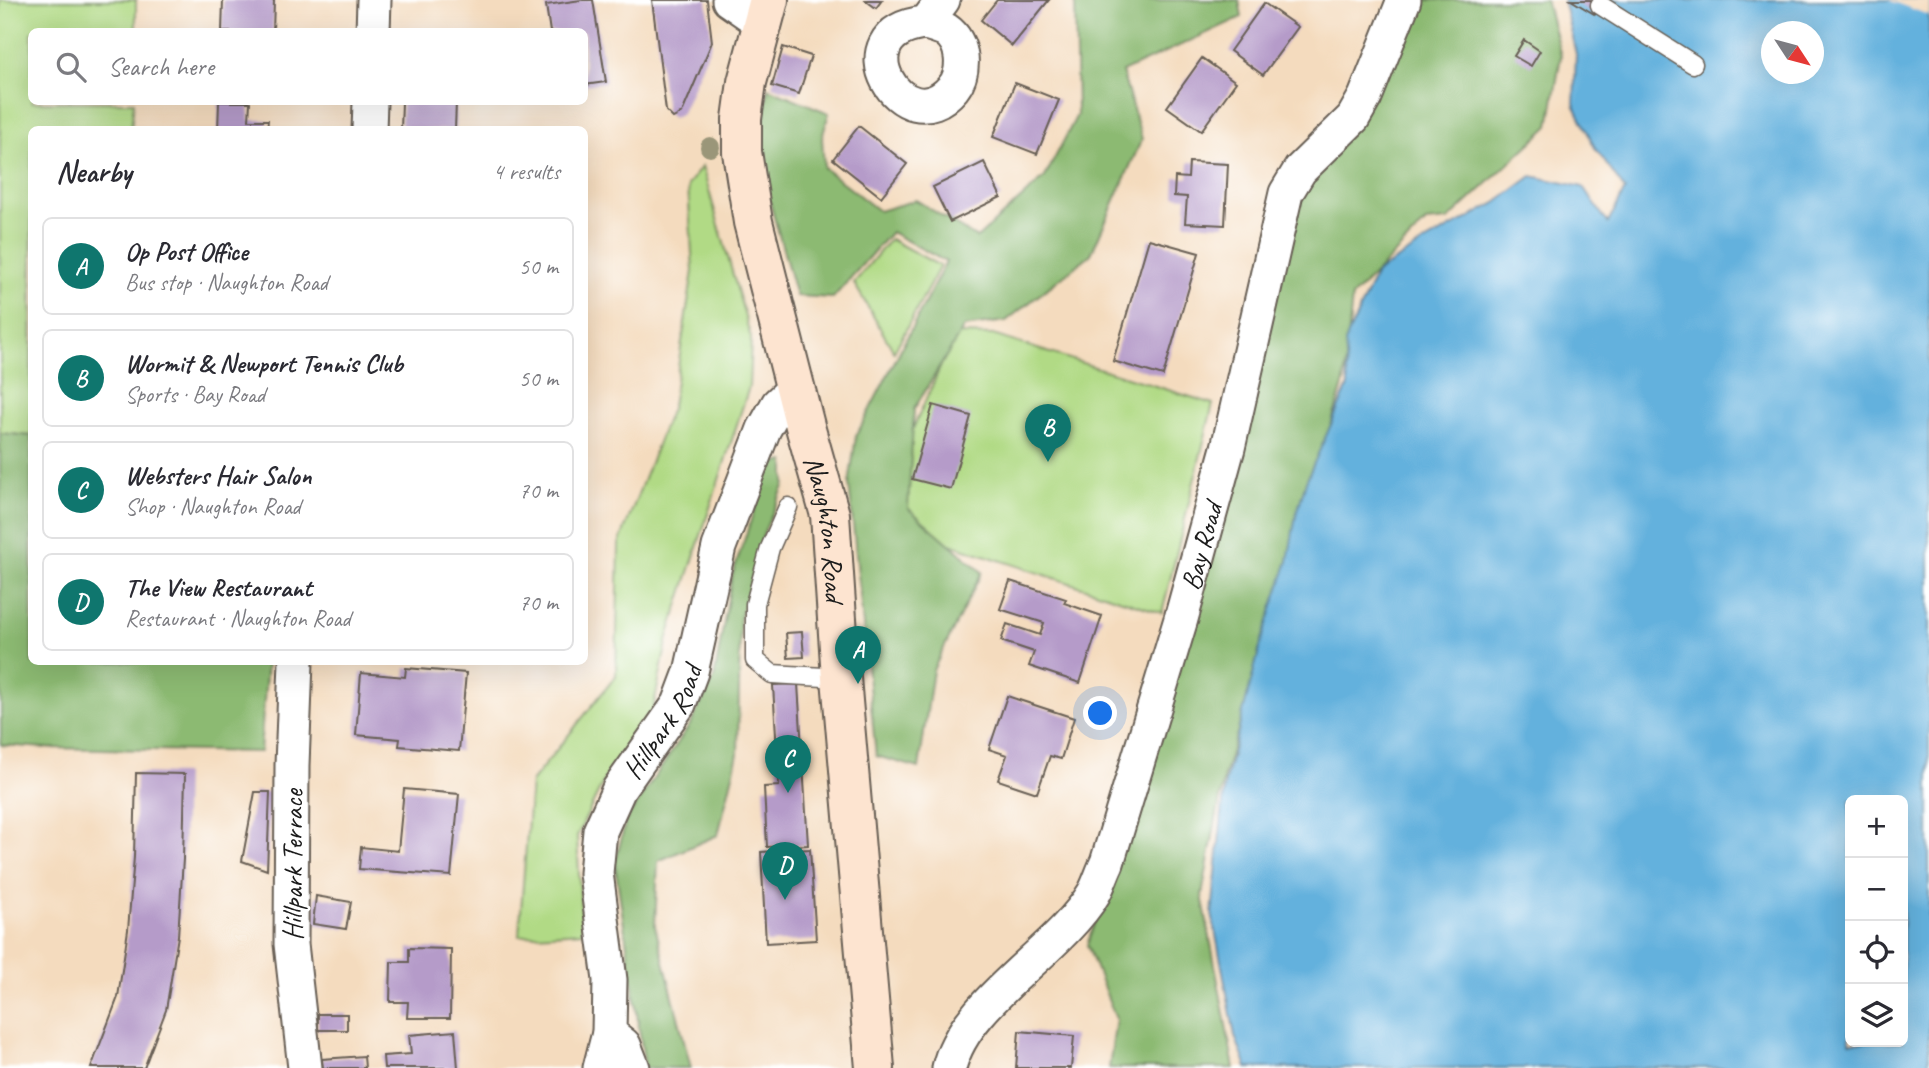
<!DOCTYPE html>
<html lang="en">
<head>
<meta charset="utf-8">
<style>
  body { margin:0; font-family:Caveat,sans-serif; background:#f7f7f7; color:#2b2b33 }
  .controls { position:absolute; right:21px; bottom:21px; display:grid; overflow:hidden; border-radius:10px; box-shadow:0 7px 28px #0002 }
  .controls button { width:63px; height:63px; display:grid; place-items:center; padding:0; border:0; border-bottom:2px solid #e1e1e2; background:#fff; color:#2b2b33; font:35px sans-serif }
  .compass { position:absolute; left:1761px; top:21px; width:63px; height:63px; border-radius:50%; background:#fff; box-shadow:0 7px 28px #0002; rotate:126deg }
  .you { position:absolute; left:1101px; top:714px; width:24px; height:24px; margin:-18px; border:5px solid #fff; border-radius:50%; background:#1a73e8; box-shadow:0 0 0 10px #1a73e833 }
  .badge { display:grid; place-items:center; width:46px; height:46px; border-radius:50%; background:#0f766e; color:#fff; font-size:23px; font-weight:700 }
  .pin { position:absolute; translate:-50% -58px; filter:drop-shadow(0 2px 4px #0008) }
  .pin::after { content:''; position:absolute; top:37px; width:24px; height:21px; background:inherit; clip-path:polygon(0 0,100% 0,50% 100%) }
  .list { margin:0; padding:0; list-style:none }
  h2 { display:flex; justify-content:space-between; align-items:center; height:91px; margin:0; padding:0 28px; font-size:30px }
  h2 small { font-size:23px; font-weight:400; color:#7c7c81 }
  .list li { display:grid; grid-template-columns:46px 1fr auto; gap:21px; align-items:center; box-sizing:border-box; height:98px; margin:0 14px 14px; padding:0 14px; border:2px solid #e1e1e2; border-radius:10px }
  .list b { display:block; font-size:26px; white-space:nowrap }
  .list p { margin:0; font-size:23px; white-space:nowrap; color:#7c7c81 }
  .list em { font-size:23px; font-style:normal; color:#7c7c81 }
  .icon { flex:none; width:38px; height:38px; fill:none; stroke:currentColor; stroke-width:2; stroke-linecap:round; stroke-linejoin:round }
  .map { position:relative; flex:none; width:1929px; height:1068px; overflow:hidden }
  .search { position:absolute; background:#fff; box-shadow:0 7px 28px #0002; left:28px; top:28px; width:560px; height:77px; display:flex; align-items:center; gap:18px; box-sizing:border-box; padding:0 24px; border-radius:10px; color:#7c7c81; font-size:26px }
  .panel { position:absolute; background:#fff; box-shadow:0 7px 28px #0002; left:28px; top:126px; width:560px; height:539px; border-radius:10px }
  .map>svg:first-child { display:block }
</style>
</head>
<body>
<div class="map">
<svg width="1929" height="1068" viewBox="0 0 1929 1068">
  <rect width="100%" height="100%" fill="#fff"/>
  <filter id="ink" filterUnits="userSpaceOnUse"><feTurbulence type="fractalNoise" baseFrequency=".0143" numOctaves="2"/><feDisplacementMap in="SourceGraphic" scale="14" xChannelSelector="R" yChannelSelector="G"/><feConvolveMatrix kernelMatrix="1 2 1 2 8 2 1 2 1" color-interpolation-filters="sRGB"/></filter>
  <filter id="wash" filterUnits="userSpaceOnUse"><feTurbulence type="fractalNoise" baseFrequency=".00686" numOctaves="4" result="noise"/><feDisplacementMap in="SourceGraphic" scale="28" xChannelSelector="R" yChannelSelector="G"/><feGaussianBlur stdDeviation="1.57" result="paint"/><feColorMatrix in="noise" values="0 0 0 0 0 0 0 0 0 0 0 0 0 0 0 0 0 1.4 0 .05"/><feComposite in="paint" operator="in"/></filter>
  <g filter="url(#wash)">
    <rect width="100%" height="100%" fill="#f4dbbe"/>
    <path fill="#b1da85" stroke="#667b50" stroke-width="2" d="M0,0H136V31L32,32V102H134L131,129L32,130L31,436L0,433Z
      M702,166L751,338L749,387L668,637L653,709L609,770L577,836L582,932L519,936L531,782L616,676L619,544L672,406L693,271L688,185Z
      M890,239L940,266L894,352L854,283Z
      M955,334L993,335L1213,404L1162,613L873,519Z"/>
    <path fill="#8cba72" stroke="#546b47" stroke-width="2" d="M1075,0H1239L1242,17L1122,72L1142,139L1091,254L1006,321L964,327L914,409L908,508L982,572L933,670L919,768L876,756L849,484L856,436L946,262L891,232L833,298L796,296L759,163L768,88L829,113L822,138L824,168L879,211L916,200L977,238L1045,177L1077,115Z
      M1415,0H1546L1561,56L1549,126L1448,220L1426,222L1352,297L1344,382L1224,776L1202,895L1234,1068H1109L1116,1019L1087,945L1160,728L1292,215Z
      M0,433L31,436L32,662H267L260,752L46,748L1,745Z
      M785,461V484L764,532L740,620L738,754L718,835L658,861L655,926L691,1068H645L615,864L626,820L691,723L714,679L732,576L770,464Z"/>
    <path fill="#63b1dd" stroke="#40667c" stroke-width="2" fill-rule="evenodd" d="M1563,0H1929V1068H1247L1235,1036L1212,914L1225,782L1262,639L1288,561L1295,520L1306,481L1348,386L1345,342L1376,273L1428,240L1496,203L1532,176L1583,187L1608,223L1625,190L1595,148L1574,104L1576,54ZM1772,32H1814V74H1772ZM1850,800H1903V1042H1850Z"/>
    <path fill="#f4dbbe" d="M1888,0H1929V15Z"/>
    <g id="blocks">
      <path fill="#b59bc9" d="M223,0H274L273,32H222Z
        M581,0H593L606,82L584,85V32H550L546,5Z
        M652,0H707L712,42L682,113L673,118L666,111Z
        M865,0H882L876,8Z
        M997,0H1049L1012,46L981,20Z
        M1571,0H1603L1594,14Z
        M1264,3L1298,27L1263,75L1230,51Z
        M1524,40L1540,51L1531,66L1514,56Z
        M783,47L811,56L799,94L772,86Z
        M1202,58L1236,82L1201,131L1167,107Z
        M1015,83L1059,100L1037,154L993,137Z
        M219,102H250L249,120H268L267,130H218Z
        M402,102H456L455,130H401Z
        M859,126L907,164L881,197L833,159Z
        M984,162L1001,197L950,222L933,187Z
        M1189,162L1228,164L1225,225L1185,223L1187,197L1174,196L1175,177L1188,178Z
        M1149,239L1199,253L1163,376L1113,361Z
        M933,405L971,416L951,489L912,479Z
        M1010,581L1066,599L1064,603L1102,616L1080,683L1029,666L1034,652L1001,641L1007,624L1040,635L1044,623L1000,609Z
        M802,632L804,657L788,658L786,633Z
        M406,668L466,673L459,751L399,746L400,739L356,735L361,673L405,677Z
        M798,684L808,845L767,847L764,787L779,786L773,685Z
        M1007,696L1074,718L1061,759L1050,756L1037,793L998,780L1007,755L989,749Z
        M136,773L185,774L183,859L178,936L166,1010L144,1068H91L118,997L128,930L134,857Z
        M404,789L459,794L451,876L359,869L361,847L398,851Z
        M255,792H270L267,870L242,861Z
        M810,849L816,940L766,943L761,852Z
        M316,896L351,902L346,929L313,924Z
        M409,948L451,949L450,1018H407L408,1002H390L391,962H409Z
        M318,1014H347V1030H318Z
        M455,1031L458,1068H384L383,1056L411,1054L409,1035Z
        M1019,1031L1074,1036L1071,1068H1016Z
        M364,1056L365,1068H323L322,1059Z"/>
    </g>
  </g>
  <g filter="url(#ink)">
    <use href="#blocks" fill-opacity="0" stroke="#685f55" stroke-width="2"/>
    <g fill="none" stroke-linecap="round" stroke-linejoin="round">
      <g stroke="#685f55" stroke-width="21">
        <path id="service" d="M1600,5L1693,64
          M788,507L770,548L755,604V660L772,674L841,678"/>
      </g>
      <g stroke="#685f55" stroke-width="37">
        <g id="minor">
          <path d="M729,0L762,23"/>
          <path d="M926,23C932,25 940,27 946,30C964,42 966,72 953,88C904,146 836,31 926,23L943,0"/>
          <path d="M373,32L374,0"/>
          <path d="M369,130L370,102"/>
          <path d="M296,662L292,765L291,944L305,1068"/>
          <path d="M609,1033L624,1045L633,1068"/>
          <path id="s1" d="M600,1068L609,1033L610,980L596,873L600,831L619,789L679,704L691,672L719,547L764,429L778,404L795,388"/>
          <path id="s2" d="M949,1068C964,1001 1059,952 1094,893C1099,884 1102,873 1107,863L1181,619L1228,448L1286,193L1300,170L1353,118L1365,97L1404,0"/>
        </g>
      </g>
      <g stroke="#685f55" stroke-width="42">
        <g id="secondary">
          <path id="s3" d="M769,0L747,82L742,119V152L753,222L806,430L830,515L841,678L875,1068"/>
        </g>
      </g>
      <use href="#service" stroke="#fff" stroke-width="18"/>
      <use href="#minor" stroke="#fff" stroke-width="33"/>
      <use href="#secondary" stroke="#fde4d0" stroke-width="38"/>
    </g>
    <circle fill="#9a9679" cx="710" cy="147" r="10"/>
  </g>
  <g text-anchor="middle" stroke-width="5" stroke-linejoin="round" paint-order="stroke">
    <g font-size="28" fill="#1c1c1c" stroke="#fff">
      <text dy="10" stroke="none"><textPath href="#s3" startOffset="542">Naughton Road</textPath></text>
      <text dy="10" stroke="none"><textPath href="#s2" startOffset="593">Bay Road</textPath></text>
      <text dy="10" stroke="none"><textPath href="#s1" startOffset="366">Hillpark Road</textPath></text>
      <text transform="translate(292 865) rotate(-90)" y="10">Hillpark Terrace</text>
    </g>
  </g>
</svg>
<div class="controls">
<button>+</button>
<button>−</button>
<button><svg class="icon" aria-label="locate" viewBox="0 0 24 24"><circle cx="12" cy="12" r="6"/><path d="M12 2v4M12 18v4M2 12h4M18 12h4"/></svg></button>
<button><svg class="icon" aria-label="layers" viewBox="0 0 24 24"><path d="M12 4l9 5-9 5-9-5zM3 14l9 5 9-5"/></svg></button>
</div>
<svg class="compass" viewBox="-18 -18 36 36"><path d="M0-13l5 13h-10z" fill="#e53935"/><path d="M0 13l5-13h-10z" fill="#7c7c81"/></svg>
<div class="you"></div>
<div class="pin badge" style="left:858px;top:684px">A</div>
<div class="pin badge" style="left:1048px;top:462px">B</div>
<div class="pin badge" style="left:788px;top:793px">C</div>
<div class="pin badge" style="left:785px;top:900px">D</div>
<div class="search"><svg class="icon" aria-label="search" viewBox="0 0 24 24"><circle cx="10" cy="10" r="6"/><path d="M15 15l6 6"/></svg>Search here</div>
<section class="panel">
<h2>Nearby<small>4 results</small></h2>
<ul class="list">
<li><span class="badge">A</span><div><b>Op Post Office</b><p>Bus stop · Naughton Road</p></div><em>50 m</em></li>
<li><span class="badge">B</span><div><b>Wormit &amp; Newport Tennis Club</b><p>Sports · Bay Road</p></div><em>50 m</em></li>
<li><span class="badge">C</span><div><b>Websters Hair Salon</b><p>Shop · Naughton Road</p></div><em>70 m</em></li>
<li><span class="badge">D</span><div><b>The View Restaurant</b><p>Restaurant · Naughton Road</p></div><em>70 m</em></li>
</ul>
</section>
</div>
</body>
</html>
